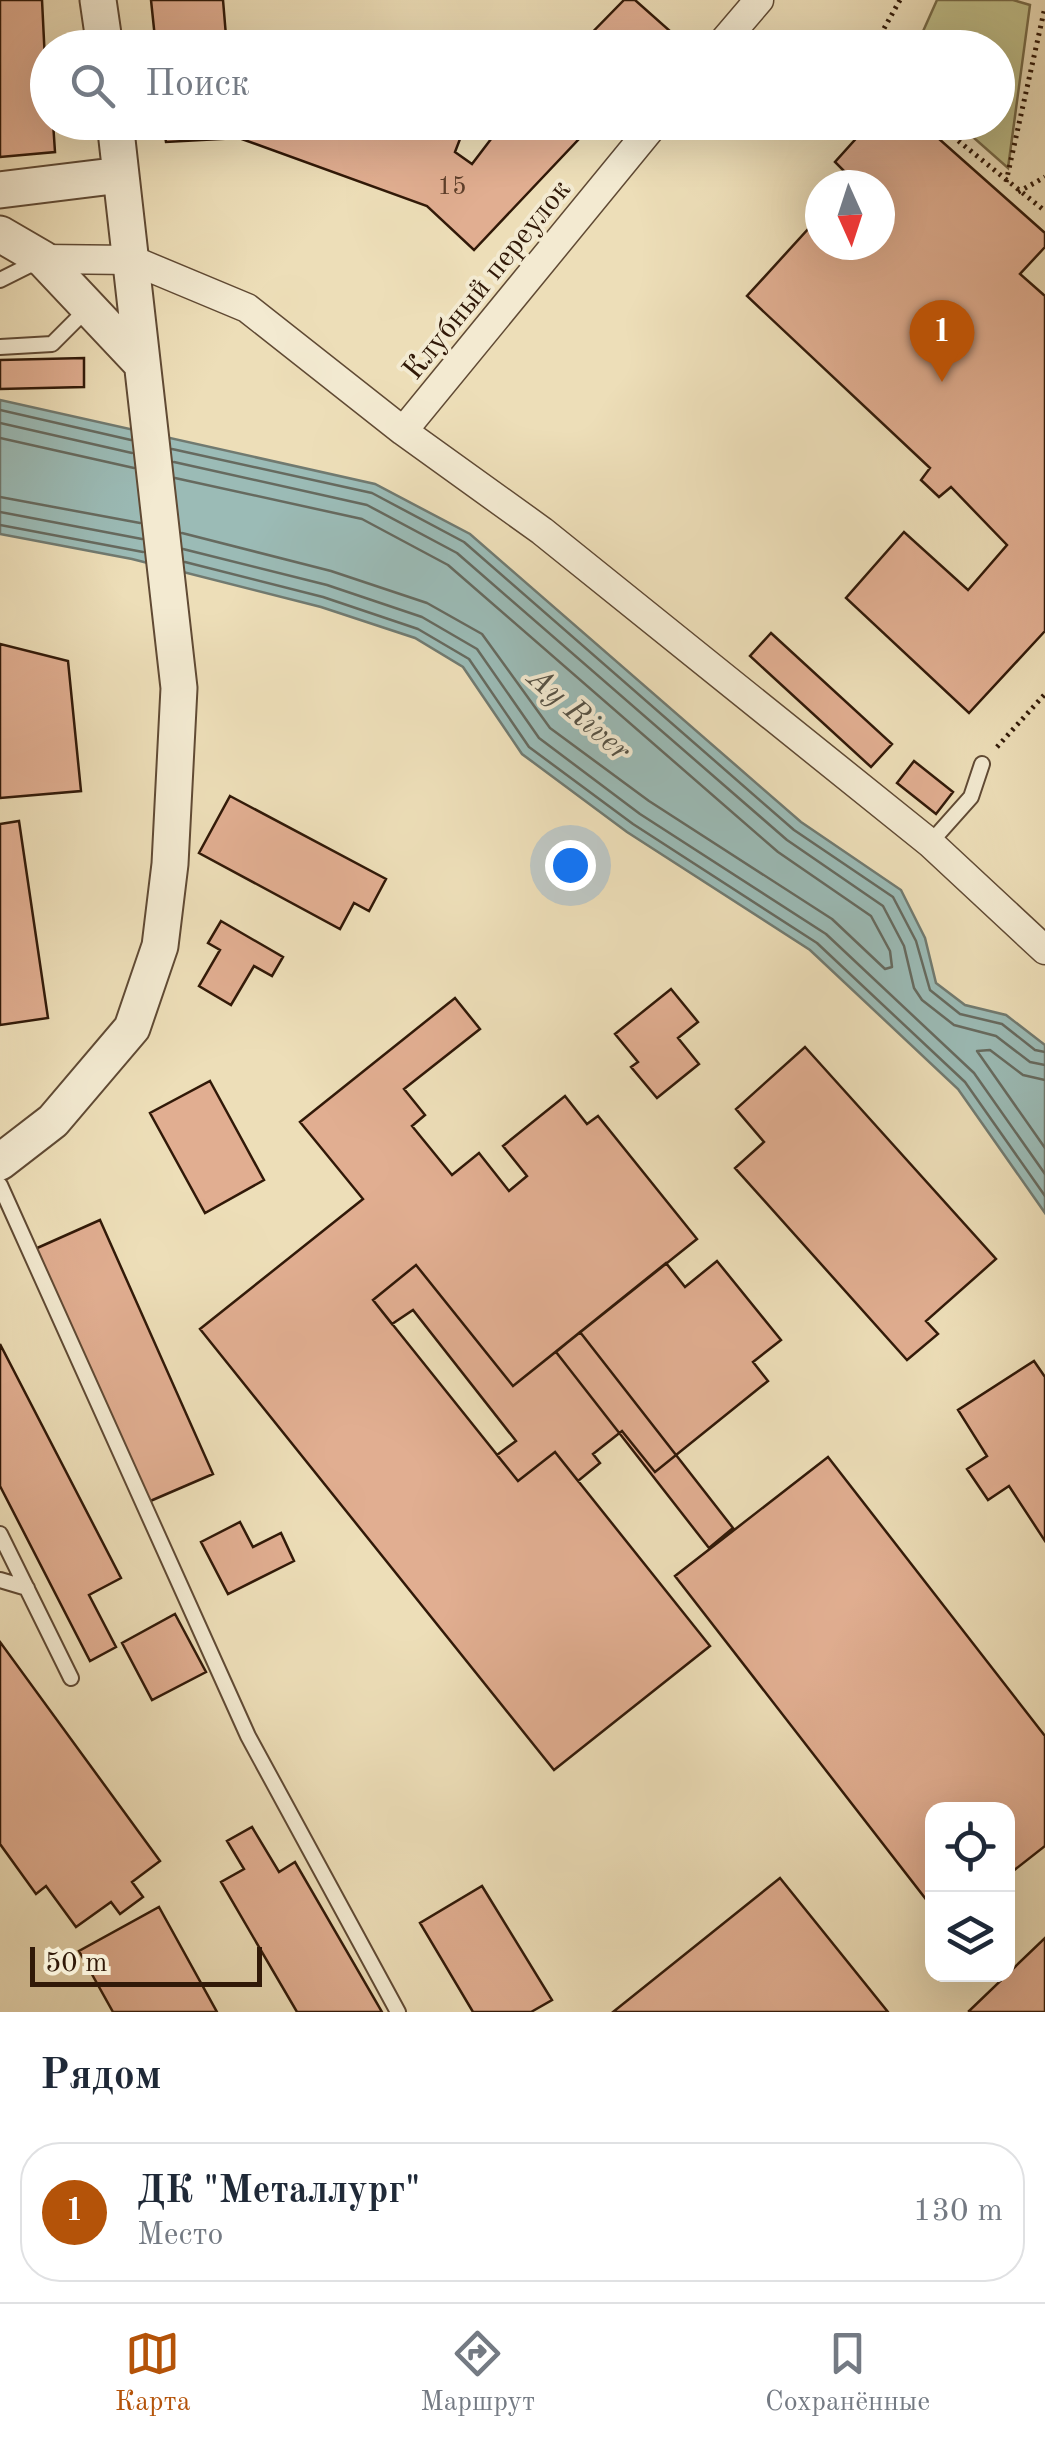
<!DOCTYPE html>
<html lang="ru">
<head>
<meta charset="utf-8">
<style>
  body { margin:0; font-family:"Old Standard TT",serif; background:#f6f6f7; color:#1f2937 }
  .controls { position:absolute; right:30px; bottom:30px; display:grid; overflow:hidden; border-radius:20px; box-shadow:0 10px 40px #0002 }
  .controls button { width:90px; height:90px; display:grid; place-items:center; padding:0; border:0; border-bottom:2px solid #e0e1e3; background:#fff; color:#1f2937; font:50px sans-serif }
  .compass { position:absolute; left:805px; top:170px; width:90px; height:90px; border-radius:50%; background:#fff; box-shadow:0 10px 40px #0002; rotate:177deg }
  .scale { position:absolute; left:30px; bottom:25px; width:232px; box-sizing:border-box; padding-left:10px; border:5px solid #311908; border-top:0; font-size:28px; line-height:35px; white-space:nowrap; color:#311908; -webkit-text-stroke:8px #f3ead1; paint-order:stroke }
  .you { position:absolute; left:570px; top:865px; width:35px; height:35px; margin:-25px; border:8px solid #fff; border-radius:50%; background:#1a73e8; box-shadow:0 0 0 15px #1a73e833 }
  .badge { display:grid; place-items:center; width:65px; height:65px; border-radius:50%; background:#b45309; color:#fff; font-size:32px; font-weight:700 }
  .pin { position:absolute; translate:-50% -82px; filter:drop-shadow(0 2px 5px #0008) }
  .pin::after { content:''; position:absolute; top:52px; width:35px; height:30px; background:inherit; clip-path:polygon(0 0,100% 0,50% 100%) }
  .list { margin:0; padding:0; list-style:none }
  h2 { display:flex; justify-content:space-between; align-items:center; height:130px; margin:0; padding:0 40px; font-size:42px }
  h2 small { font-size:32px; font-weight:400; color:#747a83 }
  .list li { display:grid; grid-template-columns:65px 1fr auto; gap:30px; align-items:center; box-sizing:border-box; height:140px; margin:0 20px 20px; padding:0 20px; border:2px solid #e0e1e3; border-radius:40px }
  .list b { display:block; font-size:38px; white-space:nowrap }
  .list p { margin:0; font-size:32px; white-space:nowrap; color:#747a83 }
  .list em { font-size:32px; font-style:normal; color:#747a83 }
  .icon { flex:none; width:55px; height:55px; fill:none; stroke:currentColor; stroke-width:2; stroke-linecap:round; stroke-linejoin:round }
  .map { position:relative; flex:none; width:1045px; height:2012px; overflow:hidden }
  .search { position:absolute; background:#fff; box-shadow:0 10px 40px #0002; left:30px; right:30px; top:30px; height:110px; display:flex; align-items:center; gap:25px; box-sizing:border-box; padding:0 35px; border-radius:55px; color:#747a83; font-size:38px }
  .sheet { height:290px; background:#fff }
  nav { display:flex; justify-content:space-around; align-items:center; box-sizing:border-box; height:140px; border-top:2px solid #e0e1e3; background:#fff; font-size:28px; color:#747a83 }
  nav a { display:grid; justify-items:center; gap:5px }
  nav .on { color:#b45309 }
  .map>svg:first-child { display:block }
</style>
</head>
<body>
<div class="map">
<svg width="1045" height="2012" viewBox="0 0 1045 2012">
  <rect width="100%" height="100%" fill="#eddeb8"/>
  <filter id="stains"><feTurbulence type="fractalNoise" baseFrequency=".002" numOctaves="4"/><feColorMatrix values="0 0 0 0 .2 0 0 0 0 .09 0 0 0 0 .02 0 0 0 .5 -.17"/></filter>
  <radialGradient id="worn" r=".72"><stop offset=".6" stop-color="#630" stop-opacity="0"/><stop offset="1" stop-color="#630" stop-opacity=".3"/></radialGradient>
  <path fill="#c0bf8a" stroke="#786c49" stroke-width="2.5" d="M937,0H1013L1030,5L1008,168L957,123L998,122V48L916,47Z"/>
  <path fill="#9bbbb6" stroke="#717a70" stroke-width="2.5" d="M0,400L375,484L470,534L801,822L901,890L925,938L936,983L965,1005L1006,1015L1045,1045V1213L958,1089L810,950L627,832L522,754L463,667L415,638L321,607L132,559L0,534Z"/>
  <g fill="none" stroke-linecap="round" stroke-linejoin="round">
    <path stroke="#666a5f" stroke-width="2.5" d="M0,410L131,440
      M0,423L132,453
      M0,438L134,468
      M172,449L372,493L464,542L794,830L893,897L916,941L930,990L960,1014L1002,1024L1035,1050L1045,1052
      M174,462L367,505L457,553L787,840L883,906L904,946L914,988L922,1000L954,1025L996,1036L1030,1062L1045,1065
      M175,478L362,519L448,565L778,852L871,916L890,951L892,967L885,969L832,919L649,801L550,728L482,634L427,603L331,571L182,533
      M0,497L140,523
      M0,512L142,539
      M0,525L143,552
      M183,549L327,585L422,617L477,649L539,738L640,814L826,934L974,1073L1045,1174
      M185,562L323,597L418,629L469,659L529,747L633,824L817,943L965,1082L1045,1196
      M1045,1080L1023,1075L990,1050L977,1051L1045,1148"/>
  </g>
  <path fill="#e1ae91" stroke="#311908" stroke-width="2.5" d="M0,0H42L48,122H53L55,152L0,157Z
    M151,0H223L227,48H156Z
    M624,0H635L679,39L671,48H577Z
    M163,122H412L460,139L455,152L472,164L504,122H595L474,250L427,206L239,138L166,142Z
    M871,122H920L1045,233V247L1020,274L1045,296V631L969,713L846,598L904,532L968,590L1007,545L951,487L939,497L921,480L930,468L747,296L820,216V245H880V185H848L853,180L835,162Z
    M84,358V387L0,389V360Z
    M771,633L892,744L871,767L750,656Z
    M0,644L68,661L81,791L0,798Z
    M914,761L953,792L936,814L897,783Z
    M230,796L386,879L369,911L354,903L340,929L199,853Z
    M19,821L48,1018L0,1025V824Z
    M221,921L283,957L272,976L254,966L231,1005L199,986L220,950L208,943Z
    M671,989L698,1022L678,1038L699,1064L657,1098L631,1067L638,1062L615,1034Z
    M455,998L480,1029L404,1089L425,1115L412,1126L452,1175L479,1153L509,1191L527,1176L503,1146L565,1096L587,1124L598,1116L697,1239L513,1386L416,1265L373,1300L518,1481L555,1452L710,1646L554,1770L200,1329L363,1199L300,1122Z
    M805,1047L996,1259L926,1321L938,1334L907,1360L735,1168L764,1142L736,1109Z
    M210,1081L264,1180L205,1213L150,1113Z
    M100,1220L213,1474L148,1502L35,1249Z
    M717,1261L781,1340L753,1362L768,1381L655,1472L622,1431L593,1454L600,1463L578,1481L555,1452L518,1481L497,1455L516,1441L413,1310L392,1324L373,1300L416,1265L513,1386L666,1263L685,1287Z
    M580,1332L733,1528L709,1548L556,1352Z
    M0,1344L121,1578L89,1595L116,1647L90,1661L0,1486Z
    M1034,1361L1045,1377V1541L1009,1486L988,1500L967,1469L987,1456L958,1410Z
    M828,1457L1045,1736V1846L1008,1875V1810H932V1907L675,1576Z
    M240,1522L253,1547L281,1533L294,1561L228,1594L201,1542Z
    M175,1614L206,1672L152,1700L122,1643Z
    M0,1642L160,1861L132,1882L143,1897L120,1914L111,1902L76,1927L46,1886L36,1894L0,1844Z
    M252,1827L279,1872L295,1862L382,2012H297L221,1882L244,1869L227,1841Z
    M780,1878L888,2012H613Z
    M482,1886L552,2000L531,2012H473L420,1923Z
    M159,1907L217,2012H113L79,1951Z
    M1045,1938V2012H970L969,2011Z"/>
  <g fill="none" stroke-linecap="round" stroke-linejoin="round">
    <g stroke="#604a34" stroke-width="18">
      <path id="service" d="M0,280L38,261
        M0,347L52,344L87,309
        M930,843L971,797L982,764
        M0,1185L248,1736L398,2012
        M0,1534L71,1678
        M0,1580L27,1588"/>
    </g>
    <g stroke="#604a34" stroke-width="31">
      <path id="minor" d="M718,48L759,0
        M43,259L132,260L247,308L403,431L542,531L930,843L1045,950
        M403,431L656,122"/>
    </g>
    <g stroke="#604a34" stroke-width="39">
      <path id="tertiary" d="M98,0L105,48
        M0,190L121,175
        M0,234L43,259L141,363
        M0,1162L53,1121L132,1028L160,946L170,864L179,688L115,122"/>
    </g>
    <path stroke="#311908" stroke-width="5" stroke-dasharray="2.5 5" stroke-linecap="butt" d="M873,48L900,0
      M935,122L1045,211
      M1006,182L1045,7
      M1018,192L1045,177
      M997,747L1045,694"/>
    <use href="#service" stroke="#f3ead1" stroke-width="14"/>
    <use href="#minor" stroke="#f3ead1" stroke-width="28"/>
    <use href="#tertiary" stroke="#f3ead1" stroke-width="35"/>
  </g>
  <g text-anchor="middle" stroke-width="8" stroke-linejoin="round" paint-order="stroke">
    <g font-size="25" fill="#5d3e2a">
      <text x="452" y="194">15</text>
    </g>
    <g font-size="30" fill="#311908" stroke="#f3ead1">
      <text transform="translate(486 279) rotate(-51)" y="10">Клубный переулок</text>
    </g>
    <g font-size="32" font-style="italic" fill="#565245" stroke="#f3ead1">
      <text transform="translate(580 713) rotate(41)" y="11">Ay River</text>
    </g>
  </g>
  <rect width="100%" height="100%" filter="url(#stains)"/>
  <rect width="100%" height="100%" fill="url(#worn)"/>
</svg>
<div class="controls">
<button><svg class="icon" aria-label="locate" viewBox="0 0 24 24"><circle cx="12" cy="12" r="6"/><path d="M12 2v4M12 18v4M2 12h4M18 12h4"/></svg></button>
<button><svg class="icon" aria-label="layers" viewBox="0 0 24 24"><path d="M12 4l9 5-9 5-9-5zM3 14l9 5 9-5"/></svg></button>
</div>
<svg class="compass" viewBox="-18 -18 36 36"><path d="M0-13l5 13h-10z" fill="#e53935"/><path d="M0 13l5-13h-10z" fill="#747a83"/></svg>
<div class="scale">50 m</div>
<div class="you"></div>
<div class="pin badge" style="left:942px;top:382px">1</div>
<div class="search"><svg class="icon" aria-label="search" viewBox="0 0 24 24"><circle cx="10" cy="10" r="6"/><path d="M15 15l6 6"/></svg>Поиск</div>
</div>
<section class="sheet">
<h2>Рядом<small></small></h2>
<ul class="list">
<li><span class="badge">1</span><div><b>ДК &quot;Металлург&quot;</b><p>Место</p></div><em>130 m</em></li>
</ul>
</section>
<nav>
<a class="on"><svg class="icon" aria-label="map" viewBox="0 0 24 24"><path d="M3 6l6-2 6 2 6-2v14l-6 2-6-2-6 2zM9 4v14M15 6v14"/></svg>Карта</a>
<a><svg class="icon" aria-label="directions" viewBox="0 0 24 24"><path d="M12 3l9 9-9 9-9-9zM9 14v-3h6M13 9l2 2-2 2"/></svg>Маршрут</a>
<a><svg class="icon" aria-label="saved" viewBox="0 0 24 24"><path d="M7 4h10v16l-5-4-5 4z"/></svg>Сохранённые</a>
</nav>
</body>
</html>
